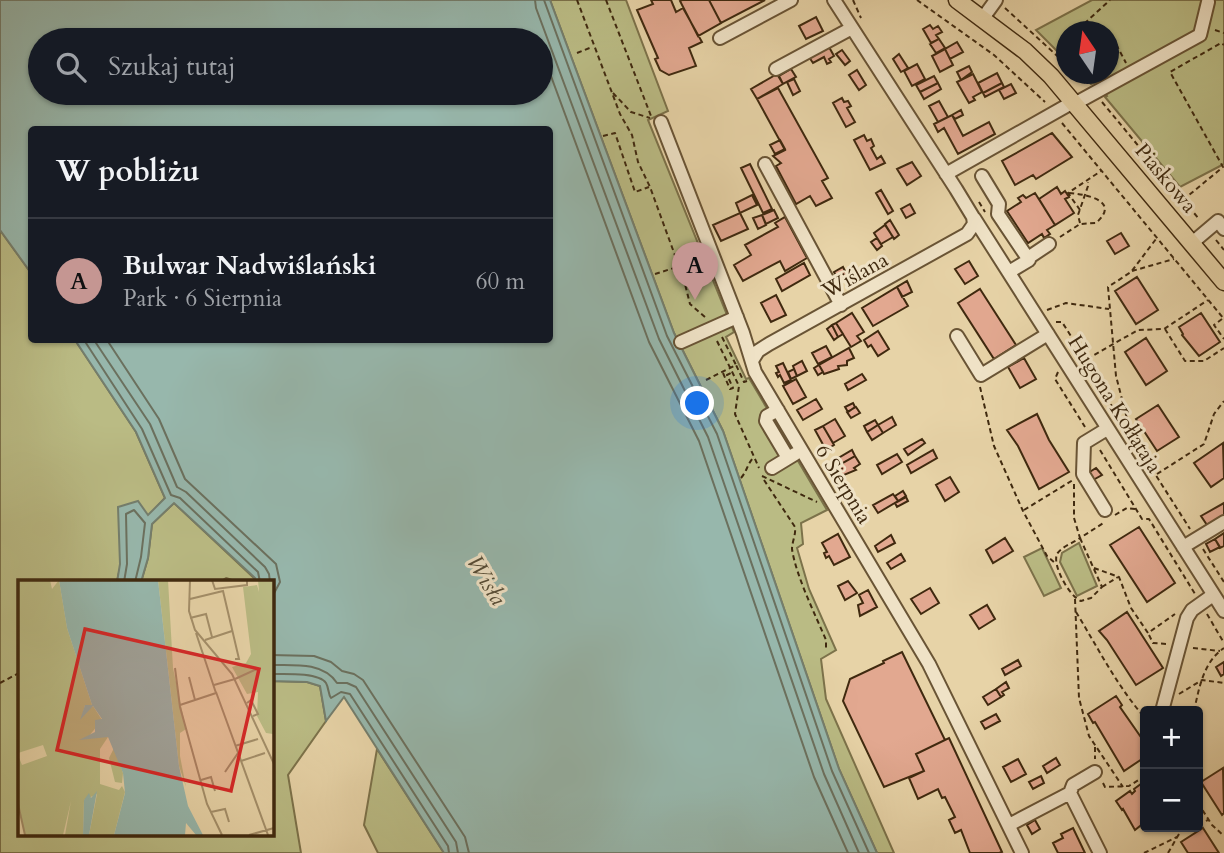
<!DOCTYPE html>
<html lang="pl">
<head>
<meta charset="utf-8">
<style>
  body { margin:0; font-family:Cardo,serif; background:#242831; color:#f1f3f6 }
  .controls { position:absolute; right:21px; bottom:21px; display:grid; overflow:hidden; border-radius:7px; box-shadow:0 2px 5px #0004 }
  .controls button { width:63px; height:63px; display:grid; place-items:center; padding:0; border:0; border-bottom:2px solid #363941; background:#171b24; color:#f1f3f6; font:35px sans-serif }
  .compass { position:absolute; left:1056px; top:21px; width:63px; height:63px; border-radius:50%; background:#171b24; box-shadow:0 2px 5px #0004; rotate:347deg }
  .you { position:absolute; left:698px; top:404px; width:24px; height:24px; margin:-18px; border:5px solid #fff; border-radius:50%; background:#1a73e8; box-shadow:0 0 0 10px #1a73e833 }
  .badge { display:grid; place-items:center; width:46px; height:46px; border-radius:50%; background:#c59692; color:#111; font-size:23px; font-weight:700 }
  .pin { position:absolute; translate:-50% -58px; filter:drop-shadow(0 2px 4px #0008) }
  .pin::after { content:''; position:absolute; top:37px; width:24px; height:21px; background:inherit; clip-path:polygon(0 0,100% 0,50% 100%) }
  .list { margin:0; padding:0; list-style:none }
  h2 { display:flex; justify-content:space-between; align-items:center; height:91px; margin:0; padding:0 28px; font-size:30px }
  h2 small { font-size:23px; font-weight:400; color:#9ea1a6 }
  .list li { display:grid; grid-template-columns:46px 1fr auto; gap:21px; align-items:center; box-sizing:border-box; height:126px; padding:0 28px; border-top:2px solid #363941 }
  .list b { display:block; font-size:26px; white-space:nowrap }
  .list p { margin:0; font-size:23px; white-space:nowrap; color:#9ea1a6 }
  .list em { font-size:23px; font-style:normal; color:#9ea1a6 }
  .icon { flex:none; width:38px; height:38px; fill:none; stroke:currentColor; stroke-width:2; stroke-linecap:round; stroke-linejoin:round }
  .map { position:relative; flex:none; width:1224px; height:853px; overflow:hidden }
  .search { position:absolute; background:#171b24; box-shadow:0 2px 5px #0004; left:28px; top:28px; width:525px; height:77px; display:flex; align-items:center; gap:18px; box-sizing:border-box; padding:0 24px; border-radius:38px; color:#9ea1a6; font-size:26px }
  .panel { position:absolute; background:#171b24; box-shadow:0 2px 5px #0004; left:28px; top:126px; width:525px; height:217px; border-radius:7px }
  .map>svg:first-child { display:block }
</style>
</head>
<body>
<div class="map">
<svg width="1224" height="853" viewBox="0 0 1224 853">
  <rect width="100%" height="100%" fill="#e7d3a7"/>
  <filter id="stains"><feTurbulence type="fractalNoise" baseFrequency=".00286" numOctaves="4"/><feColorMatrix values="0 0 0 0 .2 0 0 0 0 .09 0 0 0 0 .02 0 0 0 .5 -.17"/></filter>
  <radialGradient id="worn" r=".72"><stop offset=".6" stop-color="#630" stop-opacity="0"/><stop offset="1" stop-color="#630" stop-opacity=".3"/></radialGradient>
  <path fill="#babb84" stroke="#7c724a" stroke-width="2" d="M550,0H626L668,111L648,120L734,332L726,337L746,379L749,378L827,510L801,523L803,544L797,548L809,589L836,650L821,659L826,699L894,853H877L839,769L723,431L674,333Z
    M1092,0H1224V164L1180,187L1105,97L1107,96L1099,81L1091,84L1080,74H1108V32H1066V60L1036,30Z
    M0,230L31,273L32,340H75L136,432L165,498C143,521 122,550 117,582H19V834H271V681L307,682L320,686L326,721L288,775L301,853H0Z
    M174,503L255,579C247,586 235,581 226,578L220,582H141L148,558L152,524Z
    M1079,543L1097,586L1077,596L1060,562L1062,553Z
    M1042,548L1061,588L1044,596L1024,557Z
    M377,749L444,853H378L364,825Z"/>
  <path fill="#97b7ac" stroke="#747e6d" stroke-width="2" fill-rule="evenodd" d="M0,0H550L674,333L723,431L839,769L877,853H444L344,697L326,721L320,686L307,682L271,681V582H251L255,578L174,503L152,524L148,558L141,582H117L120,564L118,507L138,501L148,515L165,498L136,432L75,340H550V130H32L31,273L0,230ZM40,40H541V93H40Z"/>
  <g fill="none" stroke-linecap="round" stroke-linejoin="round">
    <path stroke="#6b705e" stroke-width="2" d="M535,0L536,8L659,339L708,437L824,774L859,853
      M544,0L667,336L717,434L832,771L869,853
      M541,49L649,342L699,441L814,777L848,853
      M84,340L142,429L171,495L180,498L258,572L260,582
      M94,340L150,424L177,487L186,492L265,567L269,574L270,582
      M107,340L159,419L185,479L276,564L280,582L271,599
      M124,582L127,564L126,514L134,510L145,523L141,557L135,582
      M271,655L314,656L331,662L342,671L354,674L363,680L465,837L469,853
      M271,665C294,665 323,662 337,683H347L356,687L456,842L458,853
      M271,674C283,674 319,672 326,683C329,688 328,694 331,698L341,692L350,694L448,846L449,853"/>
  </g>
  <path fill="#e2a890" stroke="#3f290f" stroke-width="2" d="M651,0H671L676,12L683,8L702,42L689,48L696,66L669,75L660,70L655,59L658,58L637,10L653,4Z
    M682,0H709L721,23L698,36L680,1Z
    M709,0H765L721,23Z
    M816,17L823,31L806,39L799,26Z
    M930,25L933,29L938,26L942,32L936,35L939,39L931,43L923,29Z
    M939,39L945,48L936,53L930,44Z
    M957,42L963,52L950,59L945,49Z
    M829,47L834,56L829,59L831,62L827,64L824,57L813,63L809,57Z
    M945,49L953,65L940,72L932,56Z
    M842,50L850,61L845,65L836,54Z
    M899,54L908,68L901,72L893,59Z
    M917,64L925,79L912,86L904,71Z
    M969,66L972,72L961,80L957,72Z
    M791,69L796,77L783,84L779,76Z
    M857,70L866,85L859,90L849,75Z
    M997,73L1002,83L983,93L978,83Z
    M777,74L783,84L757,99L751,89Z
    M973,74L982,92L973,97L975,100L969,103L957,82Z
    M934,76L938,83L920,92L916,85Z
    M794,79L800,91L793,95L787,82Z
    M938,83L941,89L924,99L920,92Z
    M1002,83L1004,87L985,97L983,93Z
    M1011,84L1016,93L1004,99L999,90Z
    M778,88L828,178L822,181L832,198L816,206L810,196L796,204L776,166L781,163L773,156L785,150L757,99Z
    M842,98L844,102L848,101L851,106L847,108L855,122L846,127L833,103Z
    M939,101L948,117L938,122L929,106Z
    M961,110L963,115L955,119L952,115Z
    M952,115L963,136L989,122L995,134L958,154L944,128L938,132L934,124Z
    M1052,133L1072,157L1036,179L1033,175L1015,185L1002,161Z
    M864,135L867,141L871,139L874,146L871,148L877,159L881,156L885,163L870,170L854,140Z
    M780,140L785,149L775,154L770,145Z
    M912,162L921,176L907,185L897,169Z
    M750,164L772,209L763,213L741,168Z
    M1057,187L1061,194L1065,191L1069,197L1065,199L1074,213L1055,225L1039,199Z
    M881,190L893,211L888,214L876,193Z
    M1035,193L1055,225L1047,230L1050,234L1044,238L1042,234L1028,243L1007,211L1021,202L1018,198L1023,195L1026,198Z
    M752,195L757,205L740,213L736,203Z
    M910,204L915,213L906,218L901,209Z
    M774,210L778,218L766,224L762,215Z
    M740,213L748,229L721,241L713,225Z
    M762,215L766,225L758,229L753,218Z
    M785,217L807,258L785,271L780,261L743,281L734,265L751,255L745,245L778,227L775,223Z
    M890,220L899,235L894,239L885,224Z
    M885,225L893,237L881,244L874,233Z
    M1121,233L1129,246L1115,254L1107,241Z
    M877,238L882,246L877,250L871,242Z
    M969,261L978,276L965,284L955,269Z
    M804,263L810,275L782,291L776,279Z
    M843,267L847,275L839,280L834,272Z
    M1137,277L1158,310L1136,324L1115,291Z
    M907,281L912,292L902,297L897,287Z
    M897,287L908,306L873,326L862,308Z
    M980,289L1016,345L994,359L958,303Z
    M776,295L786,315L771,322L761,303Z
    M852,313L864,332L857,336L861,341L851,347L836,323Z
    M1201,313L1220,342L1199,356L1182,335L1183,334L1179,327Z
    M836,323L843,334L838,337L832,325Z
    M832,325L838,337L834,340L827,329Z
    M878,331L889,349L878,356L871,345L868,347L864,340Z
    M1146,338L1167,371L1146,385L1125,352Z
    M826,346L832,357L818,364L812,353Z
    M849,348L854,358L847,361V365L838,366L839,369L824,374L819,365Z
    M1024,358L1036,379L1020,388L1008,367Z
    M802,361L807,371L797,376L793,366Z
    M783,363L791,380L784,383L780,375L778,377L776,373L779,372L776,366Z
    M819,365L823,372L818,375L814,368Z
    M794,369L797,376L791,379L788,372Z
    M862,374L866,380L848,390L845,384Z
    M796,379L806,397L793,404L783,386Z
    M816,399L822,409L803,420L797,410Z
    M853,403L855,407L848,412L845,407Z
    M1158,405L1179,437L1157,451L1136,419Z
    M856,407L860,413L851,418L847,412Z
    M1037,414L1049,440L1069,472L1039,489L1018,446L1007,430Z
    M892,417L896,425L883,433L878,425Z
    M835,419L845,436L833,443L823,426Z
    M875,420L878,425L867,432L864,426Z
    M878,425L883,433L872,440L867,432Z
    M823,426L834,445L826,450L815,430Z
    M922,439L925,443L908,455L904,449Z
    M1223,443L1224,478L1211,487L1194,463Z
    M852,450L855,456L834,468L830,463Z
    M933,450L937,458L911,473L907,465Z
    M897,454L902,462L882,474L877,465Z
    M855,456L860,464L854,468L856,470L839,477L834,468Z
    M1096,468L1102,475L1093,480L1088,473Z
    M950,477L959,492L945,501L936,485Z
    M903,491L906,496L898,501L895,496Z
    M893,494L898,501L878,513L873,505Z
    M906,497L908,501L897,507L895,503Z
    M1224,503V516L1207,525L1201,516Z
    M1139,527L1175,583L1147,602L1110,545Z
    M1224,533V546L1220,548L1215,539Z
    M838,534L850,557L834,565L829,556L826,558L824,553L827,552L822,543Z
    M891,535L895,543L878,552L875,546Z
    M1005,538L1013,551L993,563L986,550Z
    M1215,539L1220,547L1210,552L1206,544Z
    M901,554L905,561L891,569L887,563Z
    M848,581L857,593L845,600L838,586Z
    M930,588L939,603L921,614L911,599Z
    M868,590L877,607L860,616L858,605L863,603L859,595Z
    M987,605L995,619L979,629L970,615Z
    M1127,612L1163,668L1136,685L1107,640L1099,631Z
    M902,652L945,740L916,754L924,771L884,787L843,701L850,679L884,663L883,661Z
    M1018,660L1021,666L1005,675L1002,669Z
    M1224,662V674L1221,676L1216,667Z
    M1006,682L1009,688L1002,692L1004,695L1001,697L996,689Z
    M996,689L1001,697L988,705L983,697Z
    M1116,696L1122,705L1120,707L1145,743V757L1124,771L1095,722L1093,723L1088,714Z
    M996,714L1000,721L985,729L981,722Z
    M949,738L1002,852L999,853H970L961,830L955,833L949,820L955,817L945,797L942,798L938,789L918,799L909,778L924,771L916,754Z
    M1056,758L1060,765L1047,773L1043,766Z
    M1018,759L1026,774L1011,782L1003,767Z
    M1223,768L1224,813L1222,815L1201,782Z
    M1041,776L1044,783L1033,789L1029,782Z
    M1145,781V822L1135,830L1123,809L1122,810L1116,801L1130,791L1132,794L1135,791L1134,789Z
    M1035,820L1040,829L1032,834L1027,825Z
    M1073,828L1085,853H1058L1053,843L1063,838L1061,834Z
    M1203,828L1219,853H1188L1181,842Z"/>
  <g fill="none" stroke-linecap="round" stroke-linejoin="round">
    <g stroke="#695435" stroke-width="16">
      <path id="minor" d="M983,18L996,0
        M720,38L791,0
        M776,69L852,28
        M1076,103L1200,35L1208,2
        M661,122L743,333L755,372L929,664L1022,853
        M765,164L841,305
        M946,174L1075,101
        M982,176L999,204L998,214L1029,260L1009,272
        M974,218L1224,611
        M1192,243L1218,221L1224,229
        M1028,258L1049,244
        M957,336L981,375L1048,334
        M681,342L737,317
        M753,359L758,351L769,344L967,234L974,224L973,217L956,189L834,0
        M778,410L767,416L766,421L788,458
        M772,468L795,454
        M1105,510L1083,474L1084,443L1107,429
        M1183,547L1224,522
        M1162,711L1187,618L1192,610L1213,595
        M1070,793L1073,785L1095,772
        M1009,825L1070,793L1100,853"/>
    </g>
    <g stroke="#3f290f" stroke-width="19">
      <path id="major" d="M957,0L1025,51L1051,76L1224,282"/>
    </g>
    <path stroke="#3f290f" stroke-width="2" stroke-dasharray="5 3.5" stroke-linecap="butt" d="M577,0L620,114L632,135L638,162L650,187L684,280L690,304L705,317
      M606,0L651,116
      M853,0L861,18
      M917,0L994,55L1045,102
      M1005,8L1066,64
      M1215,30L1224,33
      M1082,32L1086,22L1110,0
      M1108,44H1116L1126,63
      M577,53L592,47
      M1076,74L1085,83
      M613,93L631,112L650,118
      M1102,102L1199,219
      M1062,123L1224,319
      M603,136L615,133L635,192L649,187
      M1183,200L1223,167L1170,72L1221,43L1224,45
      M979,202L985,212
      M1080,210L1068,193L1101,171
      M1080,223L1078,215L1088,186V182
      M1060,237L1080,224L1096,223C1122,200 1084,194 1068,193
      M1216,240L1224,250
      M1132,271L1174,259
      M655,274L677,267
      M1047,310L1066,303L1109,309
      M1222,319L1214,325L1224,339
      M1056,322H1062L1100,382L1103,392L1190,529
      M1165,329L1185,361H1204L1224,348
      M722,337L736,365
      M717,341L739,386L735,414L759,468
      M1087,359L1138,330L1164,329L1208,300
      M1058,372L1055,379L1085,427
      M723,373L730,389L733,388L727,375L731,373
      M706,380L736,365L744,382L747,381
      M980,387L994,446L1023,511L1047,556L1056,564
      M1131,434L1116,376L1108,287L1131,272L1156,239
      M1100,450L1142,519H1149L1195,594
      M1157,474L1204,444L1214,414L1224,401
      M762,476L817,502
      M741,478C747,471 747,465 753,458
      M764,480L795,527C796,535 792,542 792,549C796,576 815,614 826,640V648
      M1074,484V518L1080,538L1105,522
      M1024,510L1073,480
      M1115,515L1127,508L1135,509
      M1080,538L1102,587L1091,598L1081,601C1070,597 1052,566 1057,554C1061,547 1073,543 1080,538Z
      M1203,549L1224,582
      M1094,568L1119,577L1131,608L1148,633L1175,614
      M1102,587L1118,577
      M1075,599L1079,698L1089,736L1123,787
      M1076,612C1098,648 1117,686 1145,718
      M1207,614L1224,643
      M1149,635L1153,643L1166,644
      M1193,648L1220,651
      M0,683L19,673
      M1179,694L1202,680L1224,683
      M1194,711C1199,689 1203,662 1224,648
      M1095,747V759
      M1103,783L1105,787L1129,786L1145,776
      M1198,803L1212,825L1224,836
      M1198,824L1208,820
      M1144,853L1177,837
      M1168,853L1183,827"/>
    <use href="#minor" stroke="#efe2c6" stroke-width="12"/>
    <use href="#major" stroke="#e7d3a7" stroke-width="16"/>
  </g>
  <g text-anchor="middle" stroke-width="6" stroke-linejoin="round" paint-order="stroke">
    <g font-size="21" fill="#3f290f" stroke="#efe2c6">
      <text transform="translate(1166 178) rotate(50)" y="7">Piaskowa</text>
      <text transform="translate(855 275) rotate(-29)" y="7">Wiślana</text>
      <text transform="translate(1115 404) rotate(58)" y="7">Hugona Kołłątaja</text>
      <text transform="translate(844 484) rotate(59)" y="7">6 Sierpnia</text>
    </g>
    <g font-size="23" font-style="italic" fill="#554c36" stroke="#efe2c6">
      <text transform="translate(487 580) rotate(59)" y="8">Wisła</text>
    </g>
  </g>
  <g transform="translate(18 580)">
    <rect width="256" height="256" fill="#e7d3a7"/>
    <path d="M0,0H32L34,9L41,0L49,48L74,125H67L65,133L75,126L84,140L71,156L90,157L82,169V204L101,210L104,206L107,212L96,255H71L79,214L66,220L65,255H47L53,221L45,255H7L0,221V175L4,185L29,176L25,165L0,173ZM140,0H150L155,88L168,149L162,153V176L168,207L161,186ZM240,0H255V154L248,153L239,136L240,112L229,114L214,87L228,83L233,74L225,7L239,5L241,12ZM96,168L105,193L104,203L97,202L91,178Z" fill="#babb84"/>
    <path d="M41,0H140L161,186L170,226L185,255H178L168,243L167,255H96L107,213L105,193L90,157L61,160L77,152V140L84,139L75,126L62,140L67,125H74L49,48ZM79,211L71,255H65L66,220L71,213L73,218Z" fill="#97b7ac"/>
    <path fill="none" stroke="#a48f6a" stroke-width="2" d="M172,0L171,31L177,50L214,94L256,184M194,0L197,9L229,5V0M172,19L205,11L221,79H217M172,38L188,34L194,57M187,60L214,51M157,88L162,127L189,224L204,255M171,97L177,120M217,99L239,89M196,105L217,99M198,112L250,255M229,123L233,120L240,134L235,136M162,125L198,113L178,53M217,166L240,159M223,181L247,173M207,192L220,173M183,200L193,197L197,211M0,224L7,255M193,232L207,229L211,242M231,255L256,248"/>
    <path fill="#d62828" fill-opacity="0.15" stroke="#d62828" stroke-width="3.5" d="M67,49L241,89L213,211L39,170Z"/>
    <rect width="256" height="256" fill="none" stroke="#3f290f" stroke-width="3.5"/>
  </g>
  <rect width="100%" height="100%" filter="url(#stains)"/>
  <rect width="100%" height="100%" fill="url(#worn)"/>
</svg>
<div class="controls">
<button>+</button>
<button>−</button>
</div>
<svg class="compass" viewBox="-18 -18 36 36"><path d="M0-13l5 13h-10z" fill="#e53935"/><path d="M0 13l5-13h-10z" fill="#9ea1a6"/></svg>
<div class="you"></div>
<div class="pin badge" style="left:695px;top:300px">A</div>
<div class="search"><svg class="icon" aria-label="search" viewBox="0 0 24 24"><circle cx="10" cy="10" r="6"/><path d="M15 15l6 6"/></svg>Szukaj tutaj</div>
<section class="panel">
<h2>W pobliżu<small></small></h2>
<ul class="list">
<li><span class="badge">A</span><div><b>Bulwar Nadwiślański</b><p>Park · 6 Sierpnia</p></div><em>60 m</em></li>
</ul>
</section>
</div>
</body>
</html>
